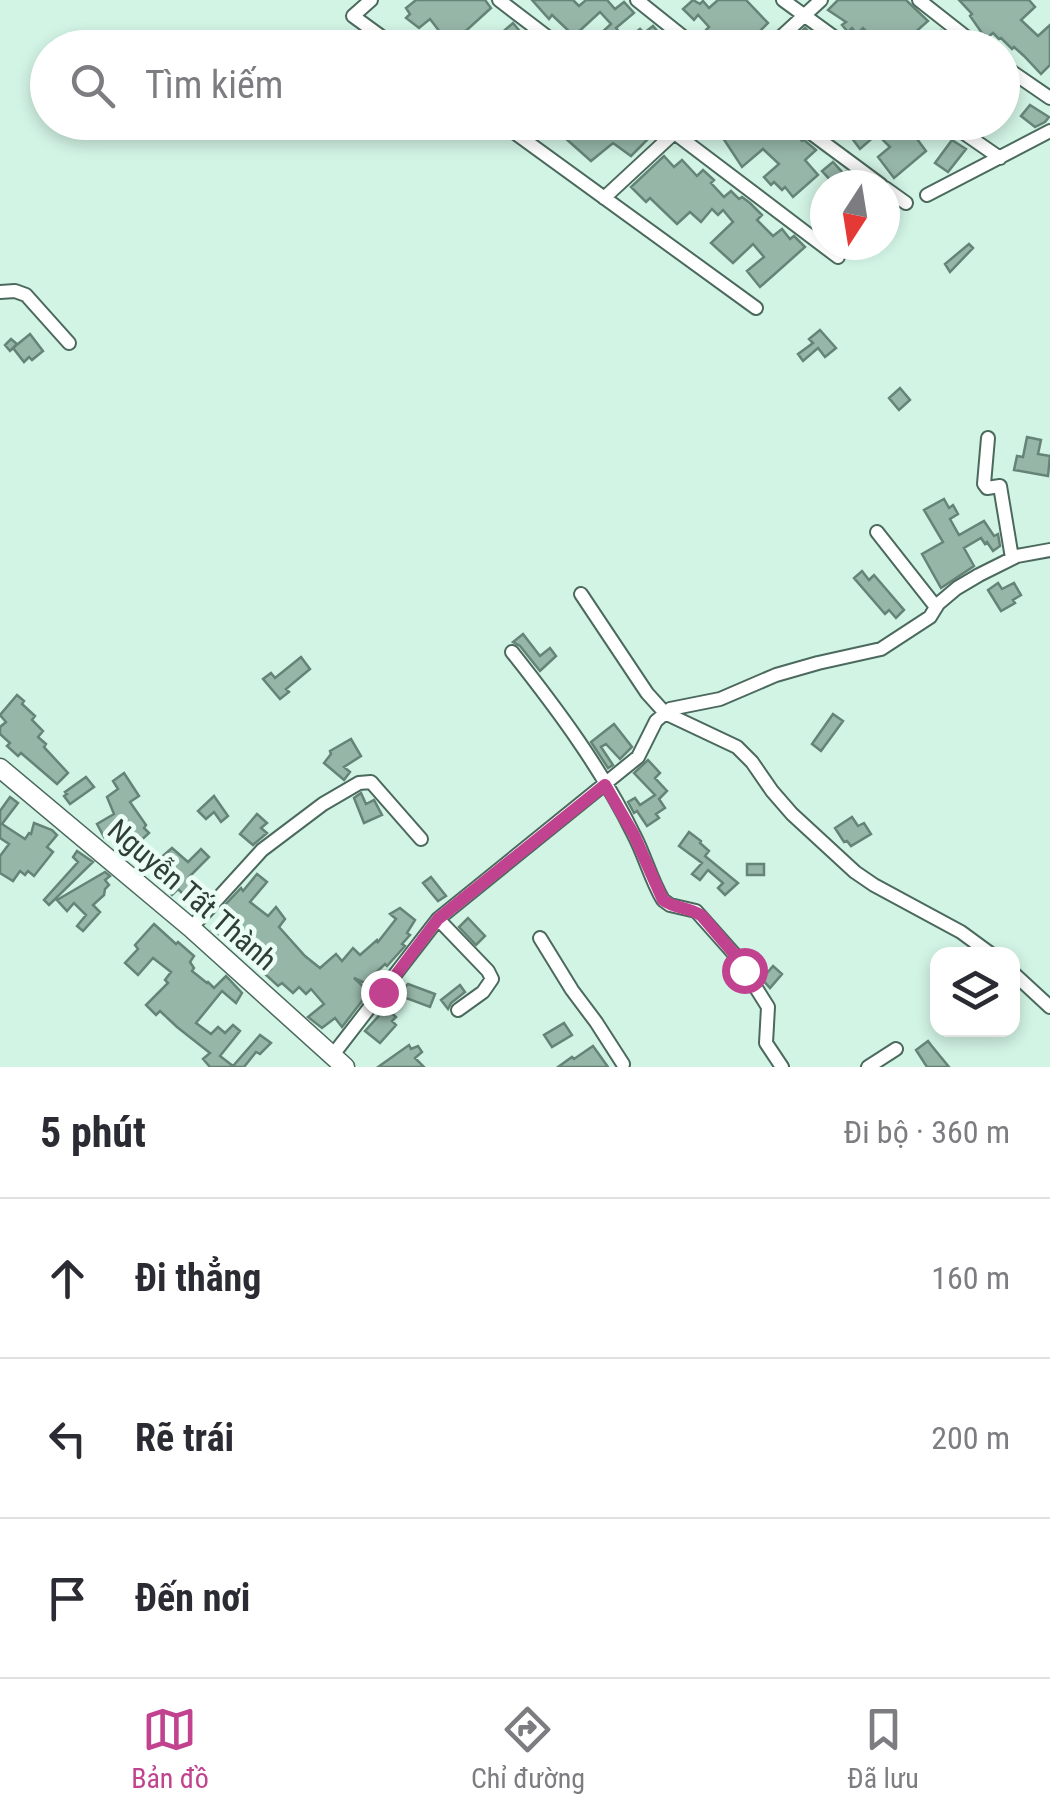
<!DOCTYPE html>
<html lang="vi">
<head>
<meta charset="utf-8">
<style>
  body { margin:0; font-family:"Roboto Condensed",sans-serif; background:#f7f7f7; color:#2b2b33 }
  .controls { position:absolute; right:30px; bottom:30px; display:grid; overflow:hidden; border-radius:20px; box-shadow:0 5px 15px #0003 }
  .controls button { width:90px; height:90px; display:grid; place-items:center; padding:0; border:0; border-bottom:2px solid #e1e1e2; background:#fff; color:#2b2b33; font:50px sans-serif }
  .compass { position:absolute; left:810px; top:170px; width:90px; height:90px; border-radius:50%; background:#fff; box-shadow:0 5px 15px #0003; rotate:192deg }
  .stop { position:absolute; width:30px; height:30px; margin:-22px; border:8px solid #c1428f; border-radius:50%; background:#fff }
  .stop.end { background:#c1428f; border-color:#fff; box-shadow:0 2px 10px #0008 }
  .list { margin:0; padding:0; list-style:none }
  h2 { display:flex; justify-content:space-between; align-items:center; height:130px; margin:0; padding:0 40px; font-size:42px }
  h2 small { font-size:32px; font-weight:400; color:#7c7c81 }
  .list li { display:grid; grid-template-columns:65px 1fr auto; gap:30px; align-items:center; box-sizing:border-box; height:160px; padding:0 40px; border-top:2px solid #e1e1e2 }
  .list b { display:block; font-size:38px; white-space:nowrap }
  .list em { font-size:32px; font-style:normal; color:#7c7c81 }
  .icon { flex:none; width:55px; height:55px; fill:none; stroke:currentColor; stroke-width:2; stroke-linecap:round; stroke-linejoin:round }
  .map { position:relative; flex:none; width:1050px; height:1067px; overflow:hidden }
  .search { position:absolute; background:#fff; box-shadow:0 5px 15px #0003; left:30px; right:30px; top:30px; height:110px; display:flex; align-items:center; gap:25px; box-sizing:border-box; padding:0 35px; border-radius:55px; color:#7c7c81; font-size:38px }
  .sheet { height:610px; background:#fff }
  nav { display:flex; justify-content:space-around; align-items:center; box-sizing:border-box; height:140px; border-top:2px solid #e1e1e2; background:#fff; font-size:28px; color:#7c7c81 }
  nav a { display:grid; justify-items:center; gap:5px }
  nav .on { color:#c1428f }
  .map>svg:first-child { display:block }
</style>
</head>
<body>
<div class="map">
<svg width="1050" height="1067" viewBox="0 0 1050 1067">
  <rect width="100%" height="100%" fill="#d2f4e5"/>
  <path fill="#96b6a8" stroke="#658477" stroke-width="2.5" d="M416,0H485L491,8L468,29L441,48L436,41L443,36L430,19L419,28L406,18L410,14L406,8Z
    M532,0H573L579,6L586,0H607L615,9L624,2L634,13L616,28L626,40L640,29L644,33L653,26L672,48H585L611,24L600,12L574,36L552,15L549,19Z
    M693,0L700,4L703,1L709,8L718,0H746L768,23L743,48H721L706,30L709,27L698,15L694,20L683,9Z
    M838,0H906L928,21L912,35L922,48H883L863,28L857,34L852,28L848,32L842,25L846,22L828,10Z
    M959,0H1029L1035,7L1021,20L1038,36L1050,25V65L1041,74L1024,56L1014,47L1012,49L1001,38L999,39L993,33L988,37L982,33L970,16L972,14Z
    M513,23L534,48H467L477,38L485,47Z
    M805,28L813,36L808,41L814,48H784Z
    M941,31L946,36L947,35L963,48H941L933,37Z
    M1030,105L1049,117L1045,122L1035,127L1021,116Z
    M545,122H644L637,129L647,140L631,156L613,143L591,161L555,129L552,132Z
    M723,122H784L802,141L804,140L816,150L805,160L818,175L793,197L785,187L782,190L774,182L771,185L764,177L779,164L763,149L742,167L723,138L731,132Z
    M859,122H911L922,135L917,139L926,151L894,178L878,157L890,147L877,134L860,149L848,133Z
    M952,140L966,149L948,172L935,163Z
    M664,156L674,167L682,160L697,176L703,170L714,180L711,183L724,197L731,191L739,199L742,197L750,203L762,215L757,220L773,236L782,229L790,239L794,236L805,247L760,287L747,271L764,257L753,244L733,263L711,243L733,222L723,210L718,215L712,209L701,222L690,212L677,224L650,198L646,202L631,187Z
    M833,162L844,174L846,172L864,185H835L822,171Z
    M969,244L973,248L950,272L945,264Z
    M820,330L836,348L825,357L818,348L803,361L798,354L813,343L809,339Z
    M30,334L43,351L32,360L29,357L24,362L13,348L10,351L5,345L11,339L17,344L13,348Z
    M900,388L910,400L899,410L889,398Z
    M1027,437L1041,440L1038,454L1050,456L1048,476L1014,470L1017,456L1023,457Z
    M944,499L949,508L953,505L958,514L950,519L959,535L984,521L994,536L998,534L1000,546L993,551L987,542L985,544L981,538L964,548L974,566L941,588L922,554L943,542L924,510Z
    M862,571L869,580L874,575L904,610L896,618L889,610L885,614L854,578Z
    M998,583L1002,589L1014,583L1021,595L1013,600L1015,603L1001,611L988,590Z
    M523,634L540,656L550,648L556,656L540,671L520,646L513,642Z
    M301,657L310,669L286,689L289,692L280,699L263,679L271,673L275,678Z
    M17,695L24,701L22,704L35,716L32,720L43,731L38,737L46,744L44,747L68,773L57,784L21,753L18,756L7,746L10,743L0,734V727L6,722L0,715Z
    M833,714L843,721L821,751L812,744Z
    M614,724L632,747L620,759L606,744L601,747L613,765L608,768L591,742Z
    M351,739L361,756L344,767L350,772L344,780L324,763L331,754L330,751Z
    M648,760L660,773L655,778L667,791L659,799L665,808L656,814L659,818L647,826L637,811L634,813L628,802L635,798L640,805L655,795L634,773Z
    M124,773L139,796L130,802L146,825L144,828L149,833L134,847L127,840L123,843L113,831L104,837L97,824L114,814L107,797L118,789L113,781Z
    M86,777L94,787L70,804L64,796L67,794L65,792Z
    M361,793L366,804L374,800L382,815L364,823L354,798Z
    M214,796L228,816L221,822L214,812L206,819L198,811Z
    M10,797L18,803L2,824L25,839L29,833L31,834L34,823L52,830L57,835L47,847L53,852L34,876L28,871L25,875L20,871L13,881L0,873V856L9,844L0,838V811Z
    M257,814L267,823L261,828L267,833L253,845L240,834Z
    M852,817L858,826L864,823L871,834L851,846L847,841L844,842L835,828Z
    M689,832L701,841L700,843L709,851L705,856L738,883L725,895L718,888L723,883L708,870L700,880L692,874L702,863L679,846Z
    M172,848L188,862L201,849L209,857L189,877L198,886L186,897L178,889L172,895L158,878L164,872L156,862Z
    M77,851L93,862L49,905L44,900L78,862L73,857Z
    M747,864H764V875H747Z
    M105,872L110,876L105,880L109,885L105,889L104,895L93,905L100,912L83,931L77,926L86,915L74,903L67,911L57,900Z
    M257,874L267,882L250,902L268,916L276,907L285,919L279,927L305,956L320,968L336,954L342,961L353,948L360,955L377,940L378,942L396,919L390,914L400,908L415,920L407,933L410,935L402,944L405,946L387,966L385,964L365,983L354,978L369,992L342,1027L335,1018L322,1028L308,1017L324,1004L311,989L306,994L299,987L293,993L282,983L278,986L265,974L271,969L250,949L247,952L212,930L229,911L224,906L241,888L243,891Z
    M431,877L446,896L438,901L423,883Z
    M468,918L485,936L476,945L459,927Z
    M154,924L176,944L178,942L194,956L190,962L194,968L192,971L207,983L208,982L214,988L226,976L242,993L236,1003L222,991L196,1023L211,1034L218,1027L225,1033L233,1025L240,1031L220,1056L233,1066L260,1035L271,1043L260,1054L256,1052L244,1067H210L203,1059L210,1053L177,1027L160,1011L156,1015L146,1005L168,983L165,980L171,972L153,958L138,975L125,963L138,949L135,945Z
    M773,966L782,974L770,988L762,979Z
    M408,984L435,994L430,1007L398,995Z
    M460,985L465,992L451,1003L448,1009L441,1000Z
    M386,1008L396,1017L392,1021L396,1025L380,1043L365,1031Z
    M564,1023L572,1035L552,1047L544,1035Z
    M928,1041L931,1045L949,1067H927L916,1050Z
    M409,1045L411,1049L418,1046L422,1052L415,1058L424,1067H378Z
    M593,1046L608,1067H558L572,1057L574,1059Z"/>
  <g fill="none" stroke-linecap="round" stroke-linejoin="round">
    <g stroke="#4b695d" stroke-width="16">
      <path id="street" d="M371,0L353,16L397,48
        M499,0L562,48
        M637,0L697,48
        M783,0L849,48
        M919,0L980,48
        M769,48L821,0
        M1002,65L1050,98
        M500,122L756,308
        M660,122L838,257
        M796,122L881,185
        M948,122L1000,158
        M885,188L906,203
        M927,195L1050,131
        M604,198L686,122
        M0,292L15,291L26,295L69,343
        M988,438L984,484L987,488L1000,486L1012,558
        M877,532L936,607
        M581,594L647,693L665,713L737,747L752,762L772,791L792,814L855,872L874,885L961,932L991,954
        M512,652C557,709 602,769 634,835C645,856 651,880 663,900L670,905L696,911L736,956L768,1007L766,1043L782,1067
        M438,919L488,971L492,979L483,992L458,1010
        M191,928L262,850L323,804L359,783L371,782L421,839
        M540,938L572,990L596,1022L623,1064
        M1012,972L1050,1007
        M332,1056L438,919L638,757L656,721L670,709L720,699L776,675L818,663L881,649L930,617L938,604L957,588L979,575L1017,556L1050,550
        M868,1067L896,1049"/>
    </g>
    <g stroke="#4b695d" stroke-width="21">
      <path id="secondary" d="M0,768L191,928L345,1067"/>
    </g>
    <use href="#street" stroke="#fff" stroke-width="12"/>
    <use href="#secondary" stroke="#fff" stroke-width="18"/>
  </g>
  <g fill="none" stroke-linecap="round" stroke-linejoin="round">
    <path stroke="#c1428f" stroke-width="12" d="M383,992L438,919L605,785L634,835L663,900C675,909 690,907 702,916L736,956L744,970"/>
  </g>
  <g text-anchor="middle" stroke-width="9" stroke-linejoin="round" paint-order="stroke">
    <g font-size="30" fill="#313e38" stroke="#eafef5">
      <text transform="translate(192 895) rotate(41)" y="10">Nguyễn Tất Thành</text>
    </g>
  </g>
</svg>
<div class="controls">
<button><svg class="icon" aria-label="layers" viewBox="0 0 24 24"><path d="M12 4l9 5-9 5-9-5zM3 14l9 5 9-5"/></svg></button>
</div>
<svg class="compass" viewBox="-18 -18 36 36"><path d="M0-13l5 13h-10z" fill="#e53935"/><path d="M0 13l5-13h-10z" fill="#7c7c81"/></svg>
<div class="stop" style="left:744px;top:970px"></div>
<div class="stop end" style="left:383px;top:992px"></div>
<div class="search"><svg class="icon" aria-label="search" viewBox="0 0 24 24"><circle cx="10" cy="10" r="6"/><path d="M15 15l6 6"/></svg>Tìm kiếm</div>
</div>
<section class="sheet">
<h2>5 phút<small>Đi bộ · 360 m</small></h2>
<ul class="list">
<li><svg class="icon" aria-label="ahead" viewBox="0 0 24 24"><path d="M12 20V5M6 11l6-6 6 6"/></svg><div><b>Đi thẳng</b></div><em>160 m</em></li>
<li><svg class="icon" aria-label="left" viewBox="0 0 24 24"><path d="M17 20v-9H6M10 6l-5 5 5 5"/></svg><div><b>Rẽ trái</b></div><em>200 m</em></li>
<li><svg class="icon" aria-label="arrive" viewBox="0 0 24 24"><path d="M6 21V4h12l-3 4 3 4H6"/></svg><div><b>Đến nơi</b></div></li>
</ul>
</section>
<nav>
<a class="on"><svg class="icon" aria-label="map" viewBox="0 0 24 24"><path d="M3 6l6-2 6 2 6-2v14l-6 2-6-2-6 2zM9 4v14M15 6v14"/></svg>Bản đồ</a>
<a><svg class="icon" aria-label="directions" viewBox="0 0 24 24"><path d="M12 3l9 9-9 9-9-9zM9 14v-3h6M13 9l2 2-2 2"/></svg>Chỉ đường</a>
<a><svg class="icon" aria-label="saved" viewBox="0 0 24 24"><path d="M7 4h10v16l-5-4-5 4z"/></svg>Đã lưu</a>
</nav>
</body>
</html>
